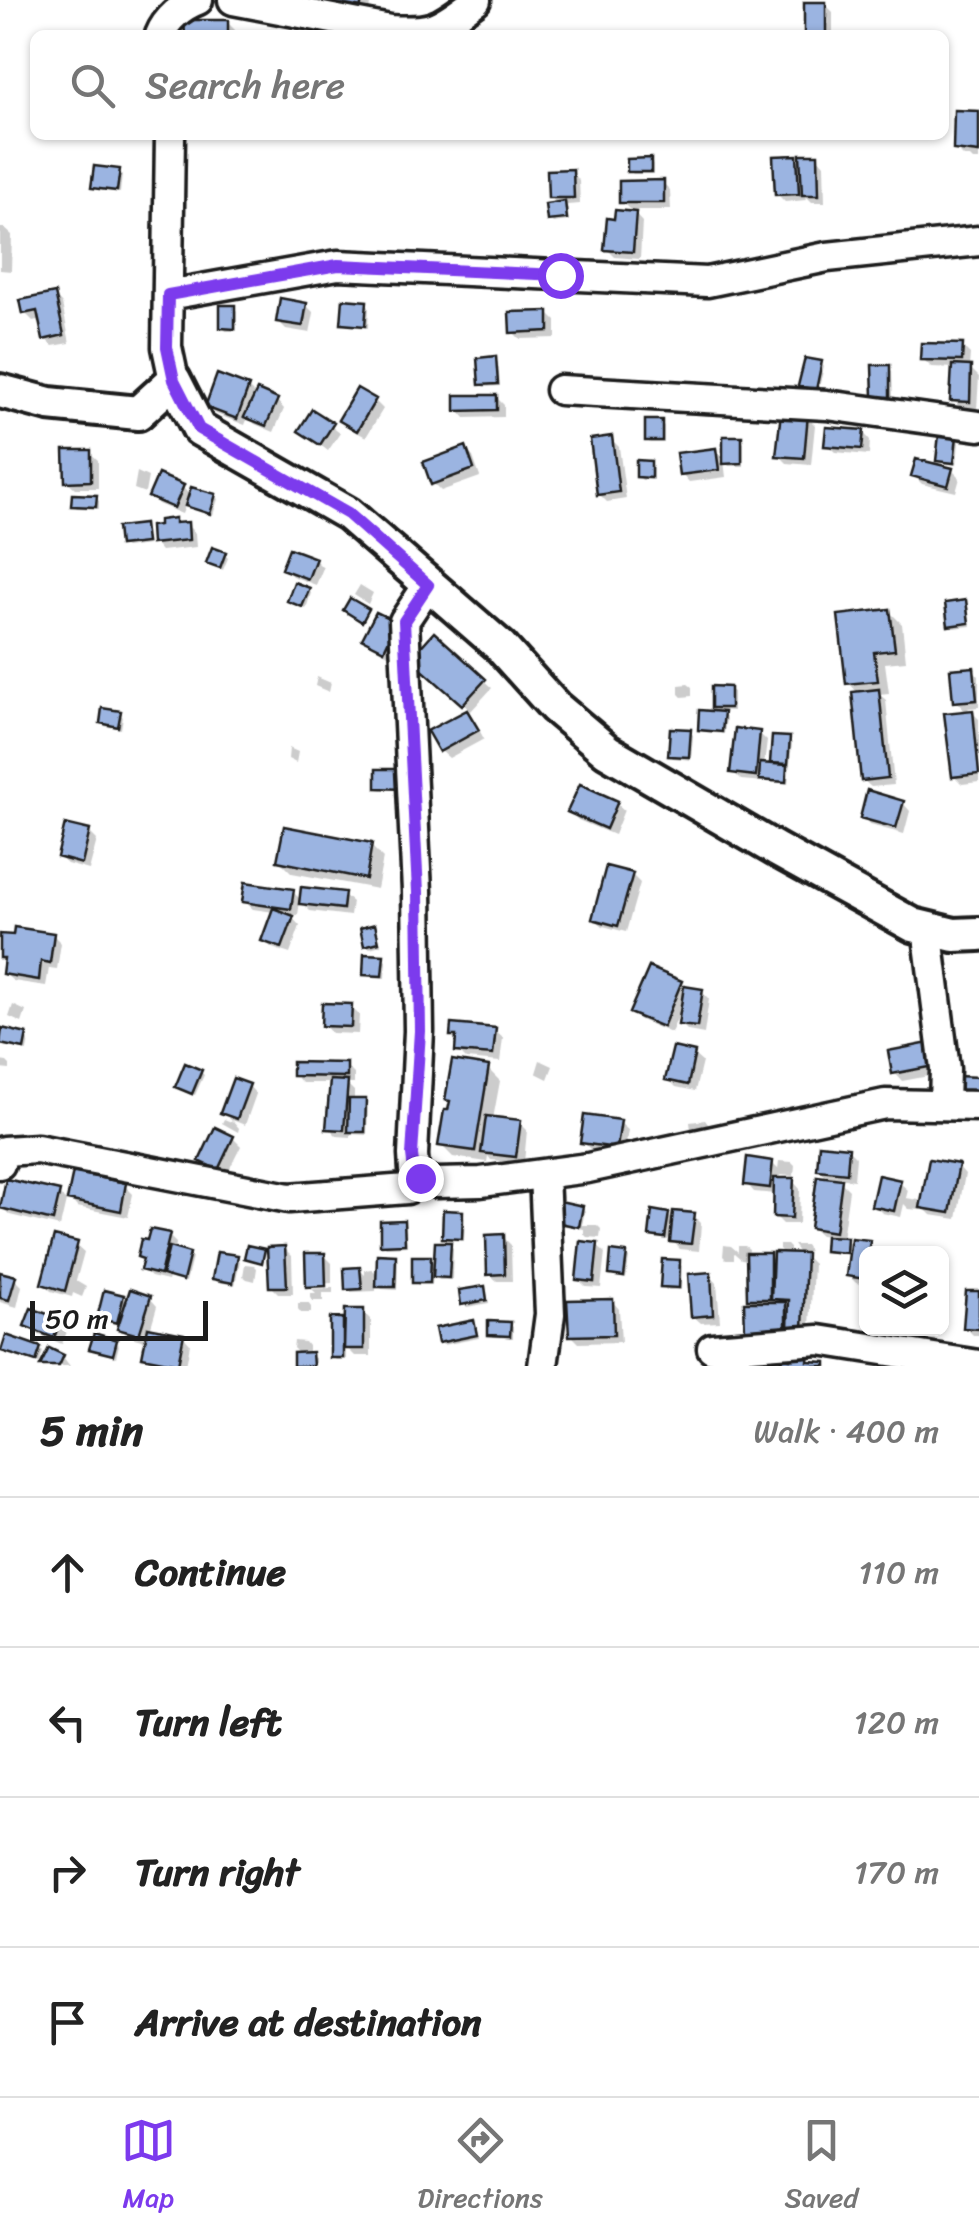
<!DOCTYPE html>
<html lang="en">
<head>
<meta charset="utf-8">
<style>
  body { margin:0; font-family:Sriracha,sans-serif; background:#f2f2f2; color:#222 }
  .controls { position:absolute; right:30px; bottom:30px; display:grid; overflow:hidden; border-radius:15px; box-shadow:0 2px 8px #0004 }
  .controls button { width:90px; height:90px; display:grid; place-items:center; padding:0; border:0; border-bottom:2px solid #e0e0e0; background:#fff; color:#222; font:50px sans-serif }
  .scale { position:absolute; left:30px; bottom:25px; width:178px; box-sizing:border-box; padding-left:10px; border:5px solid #1c1c1c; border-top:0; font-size:28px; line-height:35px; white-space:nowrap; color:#1c1c1c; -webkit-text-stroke:8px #fff; paint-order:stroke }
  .stop { position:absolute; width:30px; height:30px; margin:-22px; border:8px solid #7c3aed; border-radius:50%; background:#fff }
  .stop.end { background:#7c3aed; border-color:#fff; box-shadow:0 2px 10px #0008 }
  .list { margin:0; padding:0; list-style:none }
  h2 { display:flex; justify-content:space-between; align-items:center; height:130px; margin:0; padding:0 40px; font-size:42px }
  h2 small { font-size:32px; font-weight:400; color:#767676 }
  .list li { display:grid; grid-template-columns:65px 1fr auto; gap:30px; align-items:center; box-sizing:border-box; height:150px; padding:0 40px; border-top:2px solid #e0e0e0 }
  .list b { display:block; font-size:38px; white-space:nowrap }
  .list em { font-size:32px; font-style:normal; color:#767676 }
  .icon { flex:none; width:55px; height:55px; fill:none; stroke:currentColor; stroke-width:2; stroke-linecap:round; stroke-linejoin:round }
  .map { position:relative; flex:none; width:979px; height:1366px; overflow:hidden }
  .search { position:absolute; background:#fff; box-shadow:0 2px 8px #0004; left:30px; right:30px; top:30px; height:110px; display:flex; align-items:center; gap:25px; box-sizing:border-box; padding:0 35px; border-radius:15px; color:#767676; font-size:38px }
  .sheet { height:730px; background:#fff }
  nav { display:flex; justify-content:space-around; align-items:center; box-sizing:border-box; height:140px; border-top:2px solid #e0e0e0; background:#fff; font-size:28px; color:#767676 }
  nav a { display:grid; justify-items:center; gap:5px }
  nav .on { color:#7c3aed }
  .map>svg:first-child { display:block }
</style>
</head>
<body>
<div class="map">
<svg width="979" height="1366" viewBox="0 0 979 1366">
  <rect width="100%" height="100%" fill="#fff"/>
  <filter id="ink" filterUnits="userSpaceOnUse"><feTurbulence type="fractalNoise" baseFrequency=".01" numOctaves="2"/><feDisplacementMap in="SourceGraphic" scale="20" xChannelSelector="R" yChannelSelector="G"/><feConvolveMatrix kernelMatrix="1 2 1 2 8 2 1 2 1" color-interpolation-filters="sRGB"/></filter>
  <g filter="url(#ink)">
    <path fill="#0003" d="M322,0H370L371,1L367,17L329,9Z
      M825,4L833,12V35H807Z
      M227,22L235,30V35H187Z
      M575,31L579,35H548V33Z
      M979,113V160H973L970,157H964L956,149Z
      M817,156L824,164L825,202H812L805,195L806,200L785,202L777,194L796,157L803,165Z
      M650,161L653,164V174H633L630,171Z
      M119,171L122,175L120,193L97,190L93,187Z
      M572,172L579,180L580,204L567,205L569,221L553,223L550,220L558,205L551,197Z
      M663,183L670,190L671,210H631L642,222L640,259L615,257L607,249L634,214L622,202Z
      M0,228H4L12,235L11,271L0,270Z
      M55,296L62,304L70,343L53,346L45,339L41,319L33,321L25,313Z
      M366,303L369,306L368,328L347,326L344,323Z
      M306,305L314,313L310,333L286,329L278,321Z
      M234,307L237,311V331H226L223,327Z
      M548,313L556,321V338L520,339L513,332Z
      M962,346L970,354L969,367L979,377L977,409L961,408L953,400L954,368L931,367L923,359Z
      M495,359L498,362L500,386L484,387L481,384Z
      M821,363L824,367L818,392L804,389L801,386Z
      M889,368L892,371L893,399L879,400L875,396Z
      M248,388L256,396L277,401L284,409L274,432L255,424L248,417L245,425L216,414L208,407Z
      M358,392L375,401L383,409L366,437L349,428L341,420Z
      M496,397L504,405V417L465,418L458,410Z
      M312,412L340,433L328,451L301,430Z
      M807,417L815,425L811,465L787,463L779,455Z
      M661,423L664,426V443H650L647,440Z
      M863,432L870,440L869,455L835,452L827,445Z
      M611,439L619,447L626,499L607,502L599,494Z
      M741,439L744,442V466H729L724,461L726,477L689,482L682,474L715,450L725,460Z
      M956,439L959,442L957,465L942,463L938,460Z
      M465,449L473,457L480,477L441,491L433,483Z
      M90,453L98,460V488H75L67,481Z
      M650,463L653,466V480H642L638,476Z
      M952,470L960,478L956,492L922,484L914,476Z
      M137,472L148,477L145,493L134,489Z
      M182,487L191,496H215L218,499L213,515L192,509L186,503L182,514L158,504L151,496Z
      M96,498L99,501V509L77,508L74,505Z
      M174,521L179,525H187L195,533L196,547L161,551L154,543Z
      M143,527L146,530L148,545L125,548L121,545Z
      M225,555L228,558L223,570L209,562Z
      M315,560L323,568L316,585L292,576L284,568Z
      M360,585L373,593L368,604L354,595Z
      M308,590L311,593L306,609L290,601Z
      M965,603L968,606L971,626L954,628L950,625Z
      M889,611L902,624L906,661L885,663L889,693L879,694L886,700L894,785L871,787L863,780L859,694L849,683Z
      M403,632L392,656L373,646L365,639Z
      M434,636L492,688L471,711L421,666Z
      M973,670L979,676V707L968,708L979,719V782L962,784L954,776L967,713L956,701Z
      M317,677L331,683L329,692L315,686Z
      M688,684L692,687V696L682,697L679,694V685Z
      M729,689L733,692V711L718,710L726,718L724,734L704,732L700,729L720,714L713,707Z
      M466,713L474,720L484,739L449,758L441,751L431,732Z
      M119,714L123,717L121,729L105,726L102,723Z
      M690,732L693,735L691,760L673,758L670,755Z
      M759,733L767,741L764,766L773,767L774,739L789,740L792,743L788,784L741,780L733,772Z
      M289,748L298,752L296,763L288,759Z
      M616,803L624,810L614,835L578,820L570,812Z
      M903,803L910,811L904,834L870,825L863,817Z
      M89,832L97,840L89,870L67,864L59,857Z
      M371,846L383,858L377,889L292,873L280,861Z
      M632,875L640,883L626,932L603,926L595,919Z
      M292,891L302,901L344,895L352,902L350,916L310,911L300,901L298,915L289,914L300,926L290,954L272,948L264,941L274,912L253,909L245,902Z
      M374,927L377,930L381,945L370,948L366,945Z
      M53,935L61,943L57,969L49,968L46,986L13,981L5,974L6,965L0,959V936Z
      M382,958L386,961L385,978L369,977L365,974Z
      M681,983L686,989L701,991L709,999L704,1034L688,1031L681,1024V1009L671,1033L640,1020L632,1013Z
      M13,1005L26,1011L22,1023L9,1017Z
      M351,1007L359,1015L358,1034L331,1033L324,1025Z
      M495,1031L503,1038L500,1062L466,1059L458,1051V1041L452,1035Z
      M26,1036L29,1039L27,1051L4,1046L1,1043Z
      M941,1052L945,1073L902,1081L895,1073Z
      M694,1055L702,1062L695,1091L676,1087L668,1079Z
      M540,1060L553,1066L548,1079L536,1073Z
      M0,1061L7,1062L10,1065V1070L0,1069Z
      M346,1066L354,1074V1084H347L354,1091V1101L365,1102L368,1105L367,1135L351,1134V1137L337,1136L329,1128L332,1083H302L295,1075Z
      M487,1068L500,1081L493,1119L520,1123L527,1130L524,1163L491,1160L488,1156L487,1162L453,1157L441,1145L452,1103L448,1099Z
      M201,1072L204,1075L195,1095L178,1086Z
      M249,1086L256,1094L245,1125L232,1120L239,1128L238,1132L222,1123L224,1119L234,1123L223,1112Z
      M705,1120L708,1124L709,1132L695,1134L691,1130L690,1122Z
      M620,1123L628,1130L624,1155L591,1150L583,1142Z
      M233,1138L241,1146L226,1176L210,1168L202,1160Z
      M848,1149L856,1157L854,1180L837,1178L849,1190L842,1239L846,1240L852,1246L869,1243L877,1251V1254H866V1285L856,1283L848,1275L851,1255L830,1253L827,1250L828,1236L820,1235L812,1228L830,1180L819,1169Z
      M779,1161L792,1162L795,1165L794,1176L780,1175L779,1180L793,1181L800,1189L799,1224H783L775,1216L776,1194L754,1192L747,1184L772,1163L778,1169Z
      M958,1166L965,1174L957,1219L931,1215L922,1206L921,1210L909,1209L904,1204L901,1217L882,1213L874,1205L900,1183L908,1190L906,1198L919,1200L923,1204Z
      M125,1186L133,1194L128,1217L77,1207L70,1199Z
      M59,1194L66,1201L60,1227L10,1215L2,1208Z
      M582,1208L585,1211L582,1225H597L601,1229L600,1238L587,1237L584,1234V1229L561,1225L558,1221Z
      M462,1214L465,1217L464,1241L447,1240L444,1237Z
      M668,1215L674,1222L693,1215L701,1223L699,1251L680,1249L669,1237L668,1240L654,1238L651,1235Z
      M403,1223L406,1226L407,1246L386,1247L383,1244Z
      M169,1236L176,1243L175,1251L189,1255L192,1258L186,1282L169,1278L168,1281L151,1277L143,1270L145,1261L140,1257Z
      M503,1237L511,1245L512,1281H497L489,1274Z
      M76,1245L84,1252L76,1281L86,1287L82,1297L73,1293L72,1297L51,1291L43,1283Z
      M450,1245L453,1248L452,1280H439L433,1273L432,1285H418L414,1282L430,1258L436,1265Z
      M724,1245L731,1246L738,1252V1246H745L749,1249L748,1256H769L775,1262L785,1255L779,1249V1245H787L790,1248V1255L801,1256L793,1245H805L809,1251H800L813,1264L810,1328L755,1338L747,1330L756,1305L749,1298V1260L741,1259L734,1253V1259H726L723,1256Z
      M597,1246L605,1253L601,1288L586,1287L578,1279Z
      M284,1248L292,1256L293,1294H279L271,1286Z
      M324,1255L332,1263V1283L313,1284V1289L333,1288V1293H323V1301H313L310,1298V1293H316L309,1286Z
      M626,1255L629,1258L626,1279L615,1277L611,1274Z
      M395,1257L398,1260L397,1290L382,1289L376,1283V1291L351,1292L348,1289L359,1269L365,1275V1270L372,1269L379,1276Z
      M236,1258L240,1261L235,1285L218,1282L214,1279Z
      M679,1263L682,1266L681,1290H666L663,1286Z
      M245,1264L254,1265L257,1268L255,1281L247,1279L243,1276Z
      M0,1275L14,1278L22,1286L17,1307L0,1302Z
      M710,1275L717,1283L720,1322L701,1323L693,1316Z
      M484,1288L487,1292L489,1303L467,1307L464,1304Z
      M979,1294V1335H973L965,1327Z
      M123,1298L128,1303L150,1298L157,1306L150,1330L183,1336L190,1344L186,1366L153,1364L145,1356L148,1342L128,1336L120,1328L121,1325L103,1320L100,1317Z
      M612,1301L619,1309L621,1342L579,1343L571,1335Z
      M298,1303H308L311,1307V1313H301L298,1309Z
      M363,1312L371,1320V1356H355L346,1347V1360H336L332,1357L342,1321L347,1325Z
      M60,1322L68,1329L62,1344L35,1333L27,1326Z
      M473,1322L476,1326L479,1338L443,1345L440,1342Z
      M510,1324L513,1327V1338L494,1337L490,1334Z
      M294,1341L305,1342L308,1346V1355L315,1358V1366H296L300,1355L293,1348Z
      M116,1342L119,1345L116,1357L95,1351L92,1348Z
      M40,1349L43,1352L39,1364L7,1353L4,1350Z
      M63,1357L70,1366H43Z"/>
    <path fill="#9bb4e1" stroke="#1c1c1c" stroke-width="2.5" d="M319,0H362L360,11L319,2Z
      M804,2H826V35H804Z
      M184,20H228V35H185Z
      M954,110L979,111V153L953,150Z
      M800,154H818L819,195H802Z
      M797,155L799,194L775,195L773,156Z
      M651,158V172H627V159Z
      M94,166L120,169L117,191L91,188Z
      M573,169L574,198H548L547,170Z
      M664,180V203H619V181Z
      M565,201L567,219L547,221L545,204Z
      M615,210L636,212L633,252L604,250L607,218L614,219Z
      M55,293L64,335L43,340L37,311L23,314L20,300Z
      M280,298L307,303L303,326L276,322Z
      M343,299L367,301L365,326L341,324Z
      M220,305H235V329L220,328Z
      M549,311V331L510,333L509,312Z
      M921,343L963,344L962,361L920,360Z
      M496,356L498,384L479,385L477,358Z
      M805,358L822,361L816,390L798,386Z
      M872,365H890V397H873Z
      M952,365L971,366L970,402L950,401Z
      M217,374L249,386L237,419L205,407Z
      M357,388L376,399L357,431L338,420Z
      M257,390L278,399L266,426L244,417Z
      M455,395H497V410L455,411Z
      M312,409L334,423L320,445L298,431Z
      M781,412L808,414L804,458L776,456Z
      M645,420H662V441H645Z
      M826,427L864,430L862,449L824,446Z
      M939,434L957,436L954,463L936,461Z
      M612,436L619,492L597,495L590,439Z
      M723,436H742V463L723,464Z
      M466,446L474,469L431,485L423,462Z
      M716,448L719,470L679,475L676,453Z
      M64,450H91V481L65,482Z
      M916,459L953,468L948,486L911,476Z
      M636,460L651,461V478L636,477Z
      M158,474L184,485L174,508L148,497Z
      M191,487L216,494L210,514L185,506Z
      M72,494L97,495L96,507L71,506Z
      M175,518V523L188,522L189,540L151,544L150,526L159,525V520Z
      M144,524L146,543L119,546L117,527Z
      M212,547L226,552L220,568L206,563Z
      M289,548L316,558L308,579L281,569Z
      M294,582L310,588L302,607L287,601Z
      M350,598L369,609L362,622L343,610Z
      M966,600L969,623L948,626L945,603Z
      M890,609L895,650L874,652L878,681L846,684L838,615Z
      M376,612L397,622L384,650L362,639Z
      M434,632L486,679L462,705L410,659Z
      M974,667L977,700L953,702L950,669Z
      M711,686L730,687V708H711Z
      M879,689L888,778L861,781L852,692Z
      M102,708L121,711L118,727L100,723Z
      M467,710L479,730L439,752L427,731Z
      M699,710L724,712L722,732L698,730Z
      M973,710L979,774L952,777L944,713Z
      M670,728L691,729L689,757L668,756Z
      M735,728L760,731L756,776L730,773Z
      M772,736L790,737L788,764L770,763Z
      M760,763L787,765L786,782L759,780Z
      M376,769H403V789L376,788Z
      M580,784L618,801L606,829L567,812Z
      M867,790L904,801L896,828L860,818Z
      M65,824L90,830L82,864L57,857Z
      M284,826L372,843L366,879L277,861Z
      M606,866L633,873L618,926L592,919Z
      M245,882L294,889L291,909L242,902Z
      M301,887L345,892L343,909L299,904Z
      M273,908L294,916L282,948L261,941Z
      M375,924L379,942L364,946L360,928Z
      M14,927L54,933L50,963L41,961L39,980L2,974L4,958H0V934L13,935Z
      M364,954L384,955L382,976L363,975Z
      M649,967L682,981L663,1027L629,1013Z
      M684,986L703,989L697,1027L678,1025Z
      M322,1003L352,1004L351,1027L321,1026Z
      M451,1024L496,1028L493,1055L455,1052L456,1036H450Z
      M2,1028L27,1034L24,1049L0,1044Z
      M934,1042L939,1065L892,1074L888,1051Z
      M673,1047L695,1052L688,1085L665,1080Z
      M452,1060L489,1066L475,1151L438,1146L444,1110H448L450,1101L445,1100Z
      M292,1062L347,1063V1077L292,1076Z
      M185,1063L202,1070L192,1094L175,1087Z
      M956,1076L979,1077V1093L956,1092Z
      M233,1078L250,1084L237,1119L220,1113Z
      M330,1080L348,1081L344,1130L326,1129Z
      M349,1099H366L365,1132H348Z
      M584,1115L621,1120L617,1148L580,1143Z
      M486,1116L521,1120L516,1157L481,1153Z
      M215,1127L234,1136L218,1170L199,1161Z
      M819,1144L849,1147L847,1173L817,1170Z
      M747,1157L773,1161L770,1188L744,1185Z
      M929,1159L959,1164L950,1213L920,1208Z
      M73,1172L126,1183L121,1211L67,1200Z
      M878,1175L901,1180L894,1211L871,1206Z
      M817,1176L842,1179L835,1232L810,1228Z
      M774,1178H794L792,1218L773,1217Z
      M6,1179L60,1191L53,1221L0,1208Z
      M560,1201L583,1206L579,1227L555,1222Z
      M443,1210L463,1211L462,1239L442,1238Z
      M652,1210L669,1213L665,1238L649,1236Z
      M673,1211L695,1213L691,1244L670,1242Z
      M404,1220L405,1244L380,1245V1221Z
      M150,1229L170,1233L160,1275L140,1270L143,1259L137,1257L141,1239L147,1240Z
      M504,1234L505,1274L487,1275L486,1235Z
      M54,1236L78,1242L65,1291L41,1284Z
      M825,1236L847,1237L846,1253L824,1251Z
      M851,1238L870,1240L869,1254H866L865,1279L846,1276Z
      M580,1241L598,1243L594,1282L576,1280Z
      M435,1242H451L449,1278L433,1277Z
      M247,1245L265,1249L262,1263L244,1258Z
      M285,1246L287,1287H269L267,1247Z
      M169,1247L190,1253L183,1281L162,1275Z
      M611,1251L627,1253L624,1277L609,1275Z
      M217,1252L238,1255L233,1283L212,1279Z
      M773,1252L806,1253L803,1330L788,1329L789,1300L771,1299Z
      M305,1253H325L326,1286L306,1287Z
      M746,1253H770V1299H747Z
      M377,1254L396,1255L395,1287H376Z
      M412,1256H431L430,1283H412Z
      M662,1259L680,1260L679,1288L660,1287Z
      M360,1267L362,1289L345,1290L344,1268Z
      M0,1272L16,1276L9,1300L0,1298Z
      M711,1272L713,1315L691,1317L688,1274Z
      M485,1286L487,1300L461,1305L459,1290Z
      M130,1289L151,1296L139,1335L117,1329Z
      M104,1290L124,1295L117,1323L97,1318Z
      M966,1291H979V1329L963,1328Z
      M613,1299L614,1335L569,1336L567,1300Z
      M744,1302H786V1330L745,1331Z
      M31,1308L61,1319L54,1338L24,1326Z
      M345,1309H364V1349H344Z
      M330,1318H343V1358H330Z
      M474,1320L477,1335L438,1343L435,1328Z
      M488,1321L511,1322L510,1336L488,1335Z
      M148,1327L184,1334L178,1364L142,1357Z
      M94,1333L117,1340L113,1355L89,1349Z
      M6,1335L41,1347L36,1362L1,1351Z
      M49,1348L64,1355L59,1366H40Z
      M312,1352L313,1366H293V1353Z
      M791,1352L809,1353L808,1361L826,1362V1366H780L781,1358L790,1359Z"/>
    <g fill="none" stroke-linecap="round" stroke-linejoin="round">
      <g stroke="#1c1c1c" stroke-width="35">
        <path id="minor" d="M233,0L390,30C436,33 440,26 476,0
          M160,35C166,19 182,6 198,0
          M170,135L167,347L174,380
          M168,295L338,265L707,282L827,257L979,241
          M560,390L827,405L979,426
          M428,585L404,621L417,891L419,1031L413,1155L414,1171L420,1178L436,1183L481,1182L588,1168L885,1104L979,1106
          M927,928L945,1069L944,1104
          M0,1164L3,1151L37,1149L289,1198L407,1189L420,1178
          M712,1348L819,1340L979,1365
          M543,1366L550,1314L544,1174"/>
      </g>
      <g stroke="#1c1c1c" stroke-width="40">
        <path id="tertiary" d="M0,391L49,404L138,413L174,380L199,429L348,514L500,646L555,707L607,751L777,850L913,925L954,935L979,934"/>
      </g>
      <use href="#minor" stroke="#fff" stroke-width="28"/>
      <use href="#tertiary" stroke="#fff" stroke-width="32"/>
    </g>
  </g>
  <g fill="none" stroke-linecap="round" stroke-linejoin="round" filter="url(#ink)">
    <path stroke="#7c3aed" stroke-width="12" d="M420,1178L414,1171L412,1155L420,1031L418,892L404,621L428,585L348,514L199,429L174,380L167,347L168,295L338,265L560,275"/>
  </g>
</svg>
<div class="controls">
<button><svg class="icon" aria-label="layers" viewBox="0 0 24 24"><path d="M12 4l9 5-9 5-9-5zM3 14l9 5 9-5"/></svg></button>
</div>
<div class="scale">50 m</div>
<div class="stop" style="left:560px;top:275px"></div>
<div class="stop end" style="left:420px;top:1178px"></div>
<div class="search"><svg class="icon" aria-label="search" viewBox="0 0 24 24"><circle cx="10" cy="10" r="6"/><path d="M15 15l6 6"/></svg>Search here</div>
</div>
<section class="sheet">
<h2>5 min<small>Walk · 400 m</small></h2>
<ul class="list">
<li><svg class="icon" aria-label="ahead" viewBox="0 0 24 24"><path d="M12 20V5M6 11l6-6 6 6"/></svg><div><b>Continue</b></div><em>110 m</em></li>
<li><svg class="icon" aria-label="left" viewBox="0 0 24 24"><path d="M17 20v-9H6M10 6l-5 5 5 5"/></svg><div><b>Turn left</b></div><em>120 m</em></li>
<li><svg class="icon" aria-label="right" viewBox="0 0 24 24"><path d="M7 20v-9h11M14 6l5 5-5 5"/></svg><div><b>Turn right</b></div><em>170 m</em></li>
<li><svg class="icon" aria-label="arrive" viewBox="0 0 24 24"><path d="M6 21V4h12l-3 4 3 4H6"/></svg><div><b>Arrive at destination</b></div></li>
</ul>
</section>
<nav>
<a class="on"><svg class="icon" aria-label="map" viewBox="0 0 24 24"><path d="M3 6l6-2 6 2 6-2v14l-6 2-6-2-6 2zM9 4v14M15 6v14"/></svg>Map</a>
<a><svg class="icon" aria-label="directions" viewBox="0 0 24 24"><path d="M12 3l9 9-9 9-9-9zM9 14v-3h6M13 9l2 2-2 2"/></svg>Directions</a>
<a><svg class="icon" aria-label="saved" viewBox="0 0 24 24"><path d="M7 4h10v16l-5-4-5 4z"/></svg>Saved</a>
</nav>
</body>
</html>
